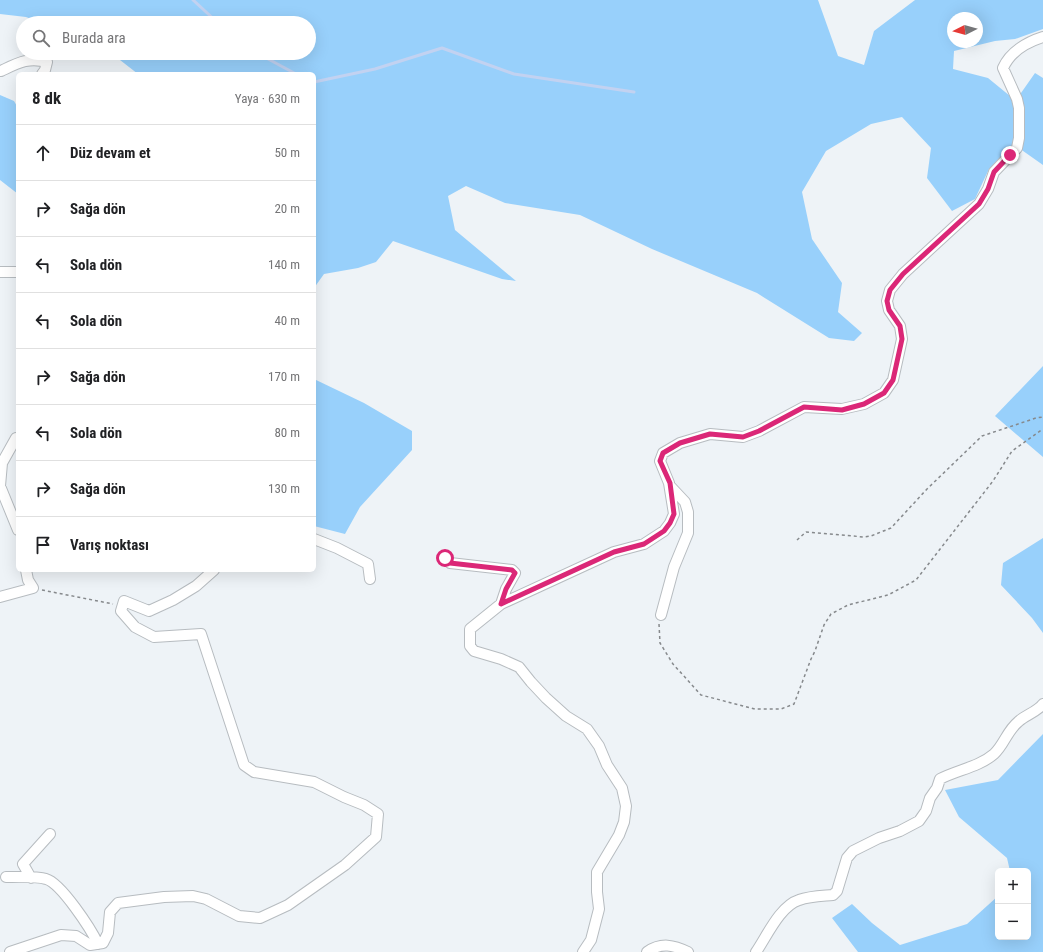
<!DOCTYPE html>
<html lang="tr">
<head>
<meta charset="utf-8">
<style>
  body { margin:0; font-family:"Roboto Condensed",sans-serif; background:#f6f6f6; color:#202124 }
  .controls { position:absolute; right:12px; bottom:12px; display:grid; overflow:hidden; border-radius:6px; box-shadow:0 4px 16px #0002 }
  .controls button { width:36px; height:36px; display:grid; place-items:center; padding:0; border:0; border-bottom:1px solid #e0e0e0; background:#fff; color:#202124; font:20px sans-serif }
  .compass { position:absolute; left:947px; top:12px; width:36px; height:36px; border-radius:50%; background:#fff; box-shadow:0 4px 16px #0002; rotate:264deg }
  .stop { position:absolute; width:12px; height:12px; margin:-9px; border:3px solid #db2777; border-radius:50%; background:#fff }
  .stop.end { background:#db2777; border-color:#fff; box-shadow:0 1px 4px #0008 }
  .list { margin:0; padding:0; list-style:none }
  h2 { display:flex; justify-content:space-between; align-items:center; height:52px; margin:0; padding:0 16px; font-size:17px }
  h2 small { font-size:13px; font-weight:400; color:#757577 }
  .list li { display:grid; grid-template-columns:26px 1fr auto; gap:12px; align-items:center; box-sizing:border-box; height:56px; padding:0 16px; border-top:1px solid #e0e0e0 }
  .list b { display:block; font-size:15px; white-space:nowrap }
  .list em { font-size:13px; font-style:normal; color:#757577 }
  .icon { flex:none; width:22px; height:22px; fill:none; stroke:currentColor; stroke-width:2; stroke-linecap:round; stroke-linejoin:round }
  .map { position:relative; flex:none; width:1043px; height:952px; overflow:hidden }
  .search { position:absolute; background:#fff; box-shadow:0 4px 16px #0002; left:16px; top:16px; width:300px; height:44px; display:flex; align-items:center; gap:10px; box-sizing:border-box; padding:0 14px; border-radius:22px; color:#757577; font-size:15px }
  .panel { position:absolute; background:#fff; box-shadow:0 4px 16px #0002; left:16px; top:72px; width:300px; height:500px; border-radius:6px }
  .map>svg:first-child { display:block }
</style>
</head>
<body>
<div class="map">
<svg width="1043" height="952" viewBox="0 0 1043 952">
  <rect width="100%" height="100%" fill="#eef3f7"/>
  <path fill="#98d0fb" fill-rule="evenodd" d="M0,0H818L838,56L864,65L874,31L915,0H1043V29L1015,39L995,41L954,51L953,69L988,78L1010,96L1021,93L1035,73L1043,78V165L1013,144L989,169L975,199L952,211L927,178L931,148L902,117L871,124L826,151L802,192L812,239L842,283L838,312L862,333L854,341L829,338L757,293L652,249L580,215L505,203L466,186L448,196L455,230L516,281L502,279L393,241L376,262L358,268L324,274L314,288V74H138L111,53H309V23H42L26,17L0,14ZM953,18H977V42H953Z
    M0,95L14,101L18,108V194L0,180Z
    M1043,366V457L995,416Z
    M314,379L364,403L412,431V450L360,507L345,534L314,526Z
    M1043,538V633L1032,618L1001,585L1003,563Z
    M1043,734V952H858L832,918L852,904L872,923L900,945L967,924L998,896V937H1028V871H1010L1007,858L959,817L945,790L998,780Z"/>
  <g fill="none" stroke-linecap="round" stroke-linejoin="round">
    <path stroke="#c2d2f1" stroke-width="3" d="M193,0L218,23
      M257,53L296,74
      M314,82L375,69L442,48L514,74L634,92"/>
    <g stroke="#b7bcc0" stroke-width="12">
      <path id="street" d="M1,71C18,63 28,57 47,62L45,70L42,74
        M0,272H18
        M16,438L2,463L0,486L18,530
        M314,539L337,548L368,564L370,579
        M445,558L450,563L512,570L515,573L506,589L501,604
        M0,597L33,588L28,580L26,570
        M661,615L674,567L688,533V512L685,502L670,486
        M6,877C16,877 37,876 46,879C61,883 91,929 98,944
        M31,878L23,864L50,834
        M10,952L61,935L76,936L90,945L103,943L108,933L110,912L118,903L164,897L193,896L206,899L239,916L260,918L288,905L345,865L376,837L378,814L364,805L344,797L314,782L254,772L244,765L201,634L154,637L135,627L121,611L124,601L149,611L173,600L196,586L214,570
        M583,952L591,940L599,909L597,892V872L619,835L624,822L626,806L622,788L607,765L599,746L587,729L566,716L546,698L531,682L519,667L501,659L474,651L470,646V629L501,604L614,552L644,544L664,531L670,523L674,514L669,483L660,461L663,453L680,443L710,434L743,437L759,431L804,407L842,409L864,404L884,393L893,380L902,339L900,326L889,310L887,301L890,290L903,274L979,204L988,189L994,172L1017,148L1019,138V108L1017,99L1003,68C1010,52 1027,42 1043,37
        M647,952C661,942 674,945 688,952
        M756,952C767,936 780,906 799,900C810,896 822,896 833,895L837,891L847,858L853,851L879,838L900,831L919,821L926,811L930,798L937,788L940,779C957,770 979,767 994,754C1004,745 1007,731 1018,722C1025,715 1037,712 1043,704"/>
    </g>
    <path stroke="#86898c" stroke-width="1.5" stroke-dasharray="3 3" stroke-linecap="butt" d="M797,540L806,532L864,537L871,536L891,528L927,489L982,436L1036,418L1043,417
      M42,590L113,604
      M659,624L660,643L673,664L701,695L755,709H781L794,704L811,659L815,651L824,625L831,614L848,605L888,595L916,580L993,481L1012,451L1043,429"/>
    <use href="#street" stroke="#fff" stroke-width="10"/>
  </g>
  <g fill="none" stroke-linecap="round" stroke-linejoin="round">
    <path stroke="#db2777" stroke-width="5" d="M445,558L450,563L512,570L515,573L506,589L501,604L614,552L644,544L664,531L670,523L674,514L670,483L660,461L663,453L680,443L710,434L743,437L759,431L804,407L842,410L864,404L884,393L893,380L902,339L900,326L889,310L887,301L890,290L903,274L979,204L988,189L994,172L1010,155"/>
  </g>
</svg>
<div class="controls">
<button>+</button>
<button>−</button>
</div>
<svg class="compass" viewBox="-18 -18 36 36"><path d="M0-13l5 13h-10z" fill="#e53935"/><path d="M0 13l5-13h-10z" fill="#757577"/></svg>
<div class="stop" style="left:445px;top:558px"></div>
<div class="stop end" style="left:1010px;top:155px"></div>
<div class="search"><svg class="icon" aria-label="search" viewBox="0 0 24 24"><circle cx="10" cy="10" r="6"/><path d="M15 15l6 6"/></svg>Burada ara</div>
<section class="panel">
<h2>8 dk<small>Yaya · 630 m</small></h2>
<ul class="list">
<li><svg class="icon" aria-label="ahead" viewBox="0 0 24 24"><path d="M12 20V5M6 11l6-6 6 6"/></svg><div><b>Düz devam et</b></div><em>50 m</em></li>
<li><svg class="icon" aria-label="right" viewBox="0 0 24 24"><path d="M7 20v-9h11M14 6l5 5-5 5"/></svg><div><b>Sağa dön</b></div><em>20 m</em></li>
<li><svg class="icon" aria-label="left" viewBox="0 0 24 24"><path d="M17 20v-9H6M10 6l-5 5 5 5"/></svg><div><b>Sola dön</b></div><em>140 m</em></li>
<li><svg class="icon" aria-label="left" viewBox="0 0 24 24"><path d="M17 20v-9H6M10 6l-5 5 5 5"/></svg><div><b>Sola dön</b></div><em>40 m</em></li>
<li><svg class="icon" aria-label="right" viewBox="0 0 24 24"><path d="M7 20v-9h11M14 6l5 5-5 5"/></svg><div><b>Sağa dön</b></div><em>170 m</em></li>
<li><svg class="icon" aria-label="left" viewBox="0 0 24 24"><path d="M17 20v-9H6M10 6l-5 5 5 5"/></svg><div><b>Sola dön</b></div><em>80 m</em></li>
<li><svg class="icon" aria-label="right" viewBox="0 0 24 24"><path d="M7 20v-9h11M14 6l5 5-5 5"/></svg><div><b>Sağa dön</b></div><em>130 m</em></li>
<li><svg class="icon" aria-label="arrive" viewBox="0 0 24 24"><path d="M6 21V4h12l-3 4 3 4H6"/></svg><div><b>Varış noktası</b></div></li>
</ul>
</section>
</div>
</body>
</html>
